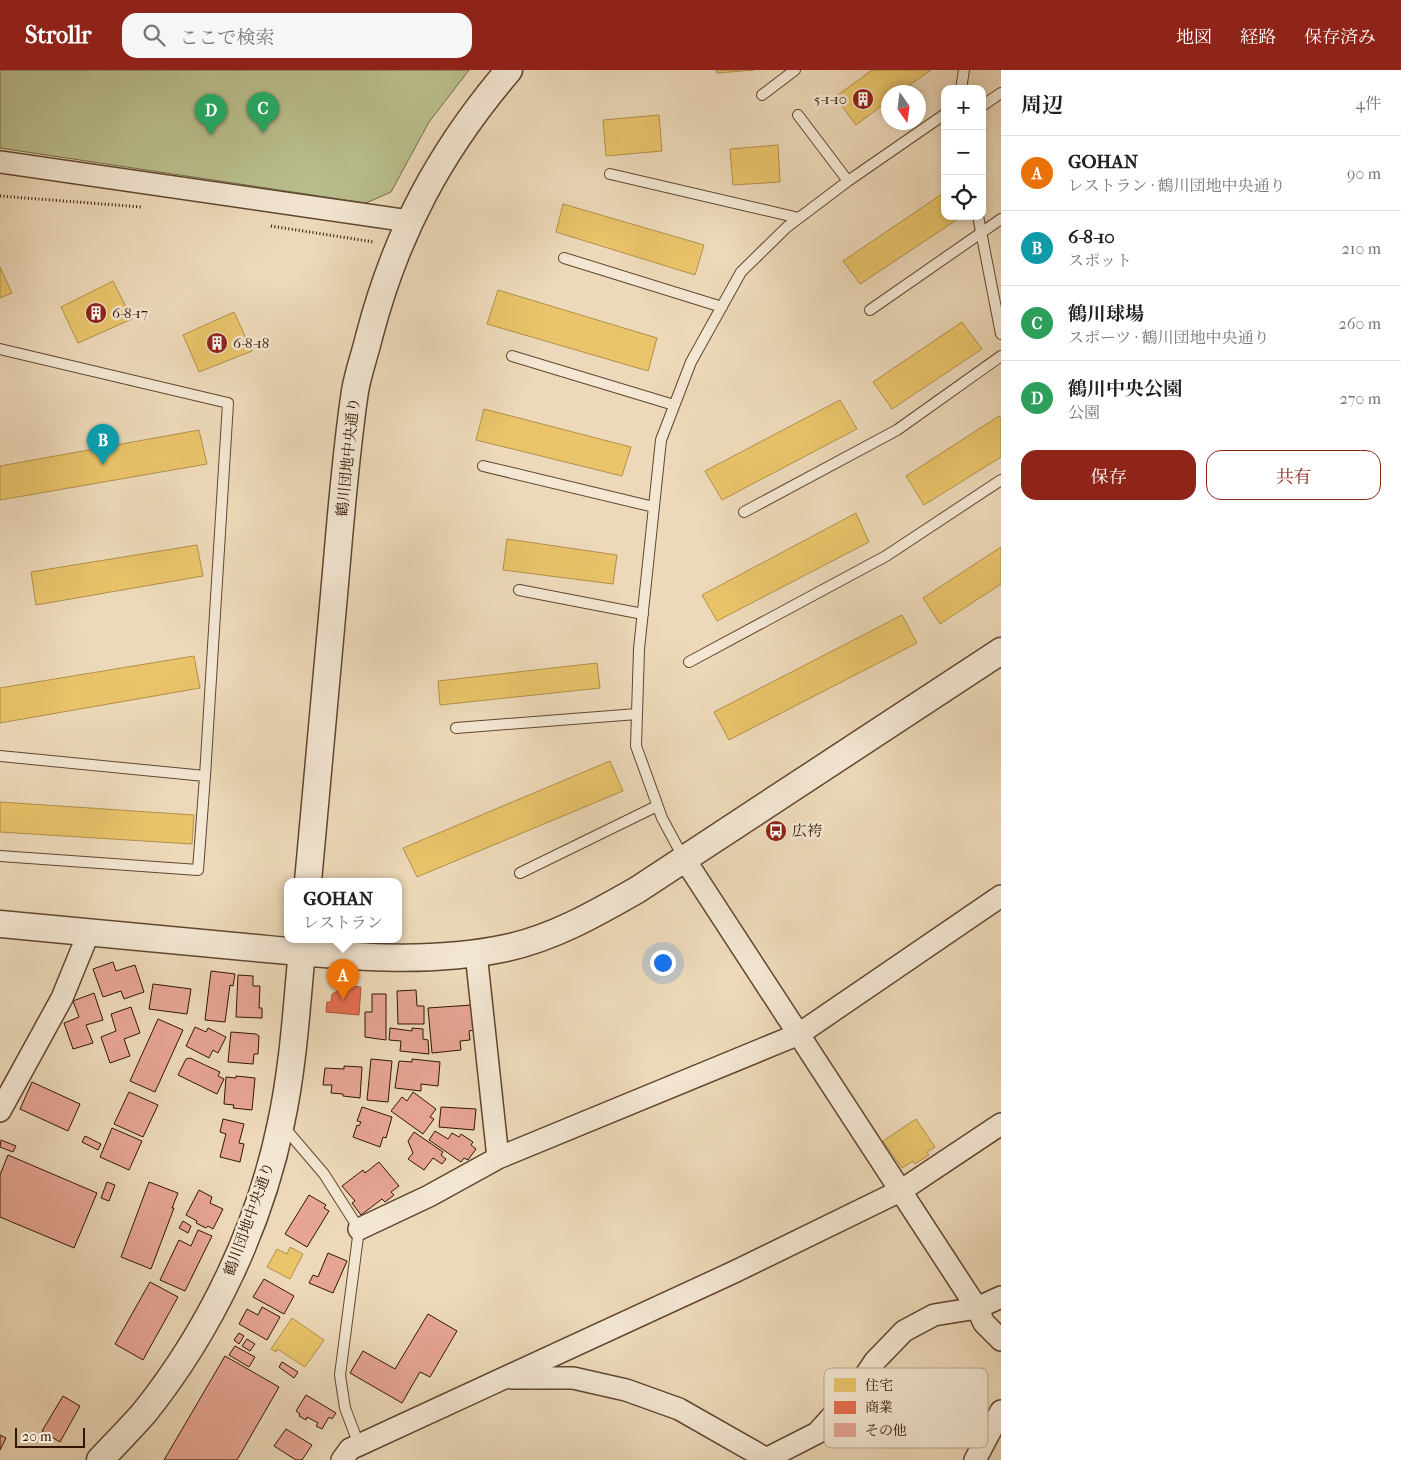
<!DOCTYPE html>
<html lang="ja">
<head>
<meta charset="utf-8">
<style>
  body { margin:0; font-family:"IM FELL French Canon","Noto Serif JP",serif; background:#f6f6f6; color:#222 }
  .controls { position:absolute; right:15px; top:15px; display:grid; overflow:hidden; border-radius:10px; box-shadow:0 2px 8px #0003 }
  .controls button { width:45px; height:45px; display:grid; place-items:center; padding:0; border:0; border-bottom:1px solid #e0e0e0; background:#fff; color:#222; font:25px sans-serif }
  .compass { position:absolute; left:881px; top:15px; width:45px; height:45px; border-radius:50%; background:#fff; box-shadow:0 2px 8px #0003; rotate:166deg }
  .scale { position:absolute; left:15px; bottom:12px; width:70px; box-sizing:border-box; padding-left:5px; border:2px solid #311502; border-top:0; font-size:14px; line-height:18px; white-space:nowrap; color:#311502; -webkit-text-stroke:4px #f3e6d2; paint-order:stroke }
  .you { position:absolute; left:662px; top:892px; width:18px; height:18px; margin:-12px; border:4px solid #fff; border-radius:50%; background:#1a73e8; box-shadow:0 0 0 8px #1a73e833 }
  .badge { display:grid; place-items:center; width:32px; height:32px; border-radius:50%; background:#8f2418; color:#fff; font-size:16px; font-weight:700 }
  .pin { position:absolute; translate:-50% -41px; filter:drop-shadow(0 1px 2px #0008) }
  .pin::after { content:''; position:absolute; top:26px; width:18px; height:15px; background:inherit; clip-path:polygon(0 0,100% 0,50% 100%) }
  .popup { position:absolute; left:284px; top:808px; width:118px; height:65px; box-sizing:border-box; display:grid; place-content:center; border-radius:10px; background:#fff; filter:drop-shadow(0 1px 4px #0005); font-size:16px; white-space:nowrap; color:#767676 }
  .popup b { font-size:19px; color:#222 }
  .popup::after { content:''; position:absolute; left:50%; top:100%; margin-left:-10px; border:10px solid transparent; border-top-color:#fff }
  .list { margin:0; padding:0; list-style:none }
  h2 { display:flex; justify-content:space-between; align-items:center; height:65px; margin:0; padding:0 20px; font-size:21px }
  h2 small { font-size:16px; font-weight:400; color:#767676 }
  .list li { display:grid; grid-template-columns:32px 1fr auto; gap:15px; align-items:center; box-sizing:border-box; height:75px; padding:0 20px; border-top:1px solid #e0e0e0 }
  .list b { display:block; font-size:19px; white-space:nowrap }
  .list p { margin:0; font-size:16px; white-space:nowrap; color:#767676 }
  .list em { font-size:16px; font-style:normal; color:#767676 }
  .actions { display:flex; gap:10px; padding:15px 20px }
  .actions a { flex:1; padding:11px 0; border:1px solid #8f2418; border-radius:15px; text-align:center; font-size:18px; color:#8f2418 }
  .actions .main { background:#8f2418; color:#fff }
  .icon { flex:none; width:28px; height:28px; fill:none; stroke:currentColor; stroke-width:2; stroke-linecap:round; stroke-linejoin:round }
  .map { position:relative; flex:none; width:1001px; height:1390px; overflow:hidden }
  header { display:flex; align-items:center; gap:30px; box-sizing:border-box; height:70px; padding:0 25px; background:#8f2418; color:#fff }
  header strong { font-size:24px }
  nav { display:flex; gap:28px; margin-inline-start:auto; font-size:18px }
  .search { width:350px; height:45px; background:#f6f6f6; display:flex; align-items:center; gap:12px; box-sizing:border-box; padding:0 18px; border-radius:15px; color:#767676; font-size:19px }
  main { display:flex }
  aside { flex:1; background:#fff }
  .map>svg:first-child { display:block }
</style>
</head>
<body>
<header>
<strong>Strollr</strong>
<div class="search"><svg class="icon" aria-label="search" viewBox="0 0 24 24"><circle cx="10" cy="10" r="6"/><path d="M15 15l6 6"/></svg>ここで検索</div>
<nav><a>地図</a><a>経路</a><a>保存済み</a></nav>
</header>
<main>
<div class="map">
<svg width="1001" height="1390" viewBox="0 0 1001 1390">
  <rect width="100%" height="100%" fill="#edd9b9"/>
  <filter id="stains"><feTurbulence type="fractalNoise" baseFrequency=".004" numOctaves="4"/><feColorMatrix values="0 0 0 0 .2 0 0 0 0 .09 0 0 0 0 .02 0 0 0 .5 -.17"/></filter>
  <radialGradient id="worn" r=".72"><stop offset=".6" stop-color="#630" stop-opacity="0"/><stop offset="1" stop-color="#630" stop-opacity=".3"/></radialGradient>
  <path fill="#babf8e" stroke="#766a48" d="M0,0H469L429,52L391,122L366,133L0,78Z"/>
  <path fill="#e9c46a" stroke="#b2904b" d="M716,0H754L717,3Z
    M872,0H931L900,22H888V31L856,55L835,27Z
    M659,45L662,81L606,86L603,50Z
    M778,75L780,112L733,115L730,79Z
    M942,124L945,128V146H956L958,149L860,214L843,191Z
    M563,134L704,175L695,205L556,162Z
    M0,197L12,223L0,228Z
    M113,211L132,249L78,273L61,237Z
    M498,220L657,268L648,301L487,254Z
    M234,242L252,281L199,302L183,265Z
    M962,252L982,279L892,339L873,312Z
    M840,330L857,359L722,430L705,401Z
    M484,339L631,377L622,406L476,370Z
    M999,346L1001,349V387L924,435L906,406Z
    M199,360L207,394L0,430V396Z
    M856,443L869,472L717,551L702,525Z
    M507,469L617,485L613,514L503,500Z
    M197,475L203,506L36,535L31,502Z
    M1001,477V514L940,554L923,528Z
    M902,545L917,573L729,670L714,642Z
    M194,586L200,618L0,653V618Z
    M597,593L600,618L440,635L438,611Z
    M610,691L623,721L417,807L403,778Z
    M0,732L194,745L192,774L0,762Z
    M916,1049L935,1077L927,1082L929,1085L915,1094L913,1091L902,1098L883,1071Z
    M290,1177L303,1184L290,1209L267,1197L277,1179L287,1184Z
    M292,1248L324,1270L305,1297L277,1279L276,1282L271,1279Z"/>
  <path fill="#e76f51" stroke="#b05439" d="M347,916L361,917L359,945L326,942L327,932H331L332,924Z"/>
  <path fill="#e7a594" stroke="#311502" d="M113,892L116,901L135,895L144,922L124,929L121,921L103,927L93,899Z
    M211,901L235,904L233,916L230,915L225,952L205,950Z
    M238,905L253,906V916H260L259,938H262V948L236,947Z
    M153,914L191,919L187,944L149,939Z
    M416,920L417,936H424V954H398L397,921Z
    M94,923L103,950L86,955L93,973L73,979L64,953L79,947L73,931Z
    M372,924H386V970L365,967V942H372Z
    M472,935L474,960L469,961L470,970L460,971L461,980L432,983L428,938Z
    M131,937L140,963L124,969L130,986L110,993L101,967L116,961L111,944Z
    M158,949L183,960L155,1022L130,1011Z
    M195,957L206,962L208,958L226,967L218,983L213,980L209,988L186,976Z
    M390,958L412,961V958L423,959V969L428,970L429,984L400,981L401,971L389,970Z
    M231,962L256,964L259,966L258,984H254L253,994L228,992Z
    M190,988L220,1002L218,1006L224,1009L217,1024L178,1005L186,989Z
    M371,989L392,991L388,1032L367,1030Z
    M412,989L440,992L438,1016L421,1014V1021L395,1018L399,991L412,992Z
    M344,996L362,997L360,1028L343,1026V1024L331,1023L332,1015H323L325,998L344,999Z
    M236,1006L255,1008L252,1040L233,1038L234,1035L224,1034L226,1007L236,1008Z
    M32,1012L80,1034L68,1061L20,1039Z
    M129,1022L158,1035L143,1067L114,1054Z
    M413,1022L436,1039L430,1047L434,1049L423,1064L391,1041L402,1027L407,1031Z
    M362,1037L392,1047L386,1068L383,1067L380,1077L353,1067L357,1055L359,1056L361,1052L357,1051Z
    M441,1037L476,1039L474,1060L439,1057Z
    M223,1049L244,1054L239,1073L244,1074L240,1092L220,1087L226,1064L220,1062Z
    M112,1058L142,1071L129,1100L100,1087Z
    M435,1061L448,1069L452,1063L459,1067L461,1064L473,1072L471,1075L476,1079L468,1090L464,1088L461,1092L429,1070Z
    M414,1062L443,1082L441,1085L446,1089L442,1094L433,1088L424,1100L408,1089L413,1083L408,1071Z
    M85,1066L101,1074L98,1080L82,1072Z
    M1,1070L16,1076L13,1082L0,1077Z
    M8,1085L97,1123L74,1178L0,1147V1105Z
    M379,1092L399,1116L391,1122L394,1125L385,1132L382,1129L361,1145L352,1133L355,1131L342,1116L363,1100L365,1103Z
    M107,1112L115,1115L109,1131L101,1128Z
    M149,1112L178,1123L172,1138H174L151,1199L121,1187Z
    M199,1120L212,1127L210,1133L223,1139L213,1159L208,1156L206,1158L196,1153L197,1151L186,1145Z
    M309,1125L326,1135L324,1138L329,1141L307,1177L285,1164Z
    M183,1151L191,1156L188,1163L179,1158Z
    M198,1160L212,1166L185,1221L160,1210L179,1170L191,1176Z
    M328,1183L347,1191L333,1223L309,1213L313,1205L318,1207Z
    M264,1209L294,1226L284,1244L253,1227Z
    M150,1212L178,1227L143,1290L115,1274Z
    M262,1237L280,1247L267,1270L239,1254L247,1239L258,1245Z
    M428,1244L457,1261L430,1307L420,1302L402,1333L350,1303L363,1281L395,1299Z
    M239,1263L244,1266L239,1274L234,1270Z
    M247,1269L255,1274L250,1281L242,1276Z
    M235,1276L255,1287L249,1297L229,1285Z
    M225,1286L279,1317L237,1390H164Z
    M282,1292L298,1302L294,1308L279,1297Z
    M306,1325L336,1343L332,1349L329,1347L322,1359L316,1356L318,1353L307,1347L306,1350L299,1346L300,1344L296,1341Z
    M63,1326L80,1336L60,1372L42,1361Z
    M286,1359L312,1375L302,1390H296L274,1376Z
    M0,1365L6,1368L0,1380Z"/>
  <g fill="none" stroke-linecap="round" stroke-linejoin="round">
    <g stroke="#604630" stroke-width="12">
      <path id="service" d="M961,19L964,0
        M762,25L795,0
        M982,36L1001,23
        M798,45L848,111
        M610,104L799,148
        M978,146L1001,264
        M564,188L722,237
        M870,240L1001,149
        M0,279L228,333L205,706L0,686
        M512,286L674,335
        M483,396L654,437
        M744,442L897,360L1001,286
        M519,520L643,544
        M689,592L886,486L1001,410
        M456,658L637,644
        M0,786L198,800L205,706
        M684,789L662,748L636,676L639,579L661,370L691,292L741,202L787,157L848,111L945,44
        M520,803L657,736
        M283,1056L324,1104L359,1159L340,1305L345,1338L359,1375"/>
    </g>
    <g stroke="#604630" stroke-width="24">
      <path id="minor" d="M0,92L409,151
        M685,790L977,1238L984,1253L1001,1270
        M476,883L498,1088
        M0,1041L62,928L89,862
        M359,1159L429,1126L498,1088L799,964L1001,826
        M512,1308H573L626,1320L679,1339L765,1388
        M342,1390L350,1379L359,1375L734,1202L902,1120L1001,1054
        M764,1390L817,1363L855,1321L875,1291L904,1261L934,1245L977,1238L1001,1227
        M975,1390L1001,1341"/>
    </g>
    <g stroke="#604630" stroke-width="29">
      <path id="tertiary" d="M308,811C317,716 325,621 334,525C340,457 345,388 355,321C358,303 365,284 369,267C396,163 440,81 509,0
        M0,854C82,862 163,869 245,877C331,885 421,896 506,878C553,868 595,844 637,820L1001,581
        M100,1390C115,1374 130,1359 144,1343C210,1261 260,1156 281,1053C294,993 297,930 303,869"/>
    </g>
    <path stroke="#311502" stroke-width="3" stroke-dasharray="1 2.5" stroke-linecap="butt" d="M0,126L141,137
      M271,156L374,172"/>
    <use href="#service" stroke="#f3e6d2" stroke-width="10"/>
    <use href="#minor" stroke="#f3e6d2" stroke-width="21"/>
    <use href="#tertiary" stroke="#f3e6d2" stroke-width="26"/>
  </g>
  <defs>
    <g id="building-disc" transform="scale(1.125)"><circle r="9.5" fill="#8f2418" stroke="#f3e6d2"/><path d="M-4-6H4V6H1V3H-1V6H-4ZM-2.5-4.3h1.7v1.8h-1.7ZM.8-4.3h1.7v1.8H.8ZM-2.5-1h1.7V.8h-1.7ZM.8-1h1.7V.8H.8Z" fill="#fff"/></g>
    <g id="bus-disc" transform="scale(1.125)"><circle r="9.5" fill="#8f2418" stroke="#f3e6d2"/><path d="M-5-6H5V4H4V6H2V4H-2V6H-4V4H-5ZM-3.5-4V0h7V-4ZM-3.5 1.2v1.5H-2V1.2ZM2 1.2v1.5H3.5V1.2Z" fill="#fff"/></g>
  </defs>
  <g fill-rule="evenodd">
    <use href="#building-disc" x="863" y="29"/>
    <use href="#building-disc" x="96" y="243"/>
    <use href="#building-disc" x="217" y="273"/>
    <use href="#bus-disc" x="776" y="761"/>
  </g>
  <g text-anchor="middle" stroke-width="5" stroke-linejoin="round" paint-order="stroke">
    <g font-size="15" fill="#311502" stroke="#f3e6d2" text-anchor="start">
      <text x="847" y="34" text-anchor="end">5-1-10</text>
      <text x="112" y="248">6-8-17</text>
      <text x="233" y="278">6-8-18</text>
      <text x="792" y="766">広袴</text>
    </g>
    <g font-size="15" fill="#311502" stroke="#f3e6d2">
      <text transform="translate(348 387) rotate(-84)" y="5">鶴川団地中央通り</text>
      <text transform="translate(249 1149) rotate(-70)" y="5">鶴川団地中央通り</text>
    </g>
  </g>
  <rect x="824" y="1298" width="164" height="80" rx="8" fill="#f3e6d2" stroke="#b9a794" stroke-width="1"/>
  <rect x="834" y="1308" width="22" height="14" fill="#e9c46a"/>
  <rect x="834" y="1331" width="22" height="13" fill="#e76f51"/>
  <rect x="834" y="1353" width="22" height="14" fill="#e7a594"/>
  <g font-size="14" fill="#311502">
    <text x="865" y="1320">住宅</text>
    <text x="865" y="1342">商業</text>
    <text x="865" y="1365">その他</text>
  </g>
  <rect width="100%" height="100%" filter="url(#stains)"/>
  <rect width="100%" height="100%" fill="url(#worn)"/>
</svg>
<div class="controls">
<button>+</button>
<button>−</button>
<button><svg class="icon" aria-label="locate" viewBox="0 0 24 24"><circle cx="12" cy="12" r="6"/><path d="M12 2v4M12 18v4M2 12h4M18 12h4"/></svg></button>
</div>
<svg class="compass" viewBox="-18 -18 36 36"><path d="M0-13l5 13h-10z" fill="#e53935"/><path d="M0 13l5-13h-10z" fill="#767676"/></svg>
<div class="scale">20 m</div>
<div class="you"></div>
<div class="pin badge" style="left:343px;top:930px;background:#e8710a">A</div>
<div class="popup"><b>GOHAN</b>レストラン</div>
<div class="pin badge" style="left:103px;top:395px;background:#0f9aa8">B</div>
<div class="pin badge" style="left:263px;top:63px;background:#2e9e5b">C</div>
<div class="pin badge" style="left:211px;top:65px;background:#2e9e5b">D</div>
</div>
<aside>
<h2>周辺<small>4件</small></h2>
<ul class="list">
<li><span class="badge" style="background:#e8710a">A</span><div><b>GOHAN</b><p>レストラン · 鶴川団地中央通り</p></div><em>90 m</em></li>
<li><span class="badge" style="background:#0f9aa8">B</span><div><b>6-8-10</b><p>スポット</p></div><em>210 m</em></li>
<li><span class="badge" style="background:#2e9e5b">C</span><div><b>鶴川球場</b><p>スポーツ · 鶴川団地中央通り</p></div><em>260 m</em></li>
<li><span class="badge" style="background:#2e9e5b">D</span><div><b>鶴川中央公園</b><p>公園</p></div><em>270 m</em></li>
</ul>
<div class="actions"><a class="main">保存</a><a>共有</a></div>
</aside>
</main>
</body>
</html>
